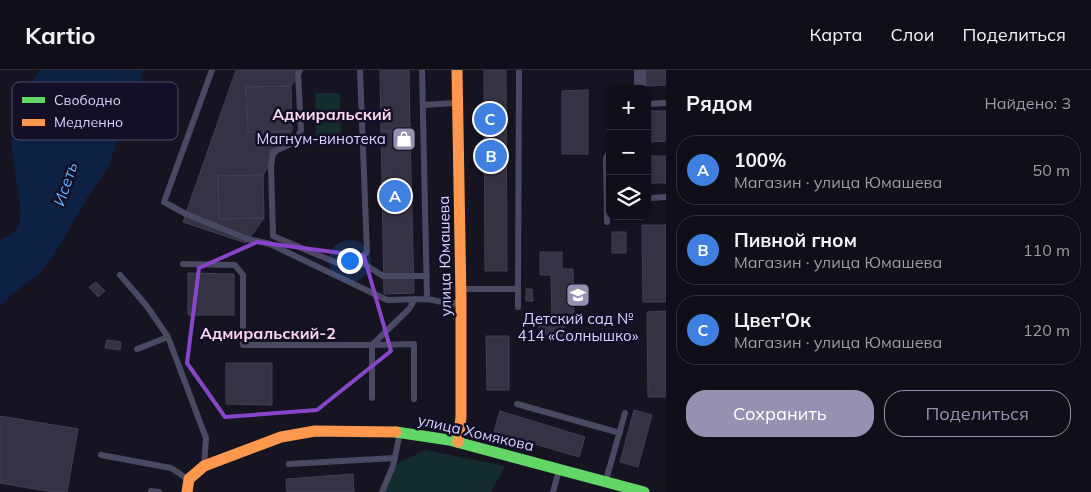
<!DOCTYPE html>
<html lang="ru">
<head>
<meta charset="utf-8">
<style>
  body { margin:0; font-family:Mulish,sans-serif; background:#1e1d26; color:#f1f3f6 }
  .controls { position:absolute; right:15px; top:15px; display:grid; overflow:hidden; border-radius:10px; box-shadow:0 1px 4px #0004 }
  .controls button { width:45px; height:45px; display:grid; place-items:center; padding:0; border:0; border-bottom:1px solid #302f38; background:#100f19; color:#f1f3f6; font:25px sans-serif }
  .you { position:absolute; left:349px; top:190px; width:18px; height:18px; margin:-12px; border:4px solid #fff; border-radius:50%; background:#1a73e8; box-shadow:0 0 0 8px #1a73e833 }
  .badge { display:grid; place-items:center; width:32px; height:32px; border-radius:50%; background:#9591b1; color:#fff; font-size:16px; font-weight:700 }
  .pin { position:absolute; translate:-50% -50%; border:2px solid #fff; box-shadow:0 1px 5px #0006 }
  .list { margin:0; padding:0; list-style:none }
  h2 { display:flex; justify-content:space-between; align-items:center; height:65px; margin:0; padding:0 20px; font-size:21px }
  h2 small { font-size:16px; font-weight:400; color:#9c9ca2 }
  .list li { display:grid; grid-template-columns:32px 1fr auto; gap:15px; align-items:center; box-sizing:border-box; height:70px; margin:0 10px 10px; padding:0 10px; border:1px solid #302f38; border-radius:20px }
  .list b { display:block; font-size:19px; white-space:nowrap }
  .list p { margin:0; font-size:16px; white-space:nowrap; color:#9c9ca2 }
  .list em { font-size:16px; font-style:normal; color:#9c9ca2 }
  .actions { display:flex; gap:10px; padding:15px 20px }
  .actions a { flex:1; padding:11px 0; border:1px solid #9591b1; border-radius:20px; text-align:center; font-size:18px; color:#9591b1 }
  .actions .main { background:#9591b1; color:#fff }
  .icon { flex:none; width:28px; height:28px; fill:none; stroke:currentColor; stroke-width:2; stroke-linecap:round; stroke-linejoin:round }
  .map { position:relative; flex:none; width:666px; height:422px; overflow:hidden }
  header { display:flex; align-items:center; gap:30px; box-sizing:border-box; height:70px; padding:0 25px; background:#100f19; border-bottom:1px solid #302f38 }
  header strong { font-size:24px }
  nav { display:flex; gap:28px; margin-inline-start:auto; font-size:18px }
  main { display:flex }
  aside { flex:1; background:#100f19 }
  .map>svg:first-child { display:block }
</style>
</head>
<body>
<header>
<strong>Kartio</strong>
<nav><a>Карта</a><a>Слои</a><a>Поделиться</a></nav>
</header>
<main>
<div class="map">
<svg width="666" height="422" viewBox="0 0 666 422">
  <rect width="100%" height="100%" fill="#161421"/>
  <path fill="#132c2d" d="M315,23H340L341,69H316Z
    M425,380L505,396L491,422H384L393,396Z"/>
  <path fill="#0d2144" d="M39,0H143L108,97L87,128L53,187L38,205L11,225L0,237V170C7,167 14,164 18,156C27,139 7,85 13,60C17,39 29,19 39,0Z"/>
  <path fill="#343243" stroke="#433f54" d="M236,0H302L291,16L246,17L248,62L292,61L263,105L218,106L219,149L264,148L246,173L183,152Z
    M380,0H409L410,62L381,61Z
    M484,0H506L507,201H485Z
    M646,0H666V15L646,16Z
    M291,16L292,61L248,62L246,17Z
    M588,20V84H562V21Z
    M647,41H666V71L648,72Z
    M381,61L410,62L414,223L384,224Z
    M647,86H666V113H647Z
    M263,105L264,148L219,149L218,106Z
    M642,155H666V232H643Z
    M612,162H626V183H612Z
    M540,182H562V199H573L574,251L564,252L565,268L539,269V247H552L551,205H540Z
    M188,203L234,204V245H188Z
    M96,212L105,221L98,227L89,217Z
    M526,219H532L533,231H526Z
    M666,241V327H648L647,242Z
    M486,266H509V320H487Z
    M107,270L121,272L120,280L105,278Z
    M226,293H272V335L226,334Z
    M634,340L652,345L638,397L620,392Z
    M500,341L585,367L579,387L494,362Z
    M0,346L78,359L67,422H52L0,413Z
    M353,404L354,422H287L286,409Z"/>
  <g fill="none" stroke-linecap="round" stroke-linejoin="round">
    <path stroke="#4a4962" stroke-width="6" d="M212,0L164,132L186,144L248,169L270,174L387,230L427,229L453,234L459,231
      M300,0L298,4L301,60L295,72L273,82L271,96L273,166L342,195L358,190L367,182L360,0
      M422,0L427,229
      M647,34L666,33
      M423,35L456,33
      M651,128L666,127
      M607,152L606,88L610,80
      M358,190L383,206H427
      M183,194L235,195L243,205V275H372L409,239L415,229
      M120,205L146,235L168,267L206,368L204,395
      M462,219H518L519,2
      M518,237V219
      M137,279L168,267
      M372,328V275L414,274V329
      M517,334L620,363
      M101,385L171,398L188,409
      M289,394L395,388
      M606,410L625,343
      M151,421L159,422
      M382,422L393,396L400,363
      M553,422L559,400"/>
    <path stroke="#4a4962" stroke-width="12" d="M640,19V0"/>
    <path stroke="#63d668" stroke-width="11" d="M396,362L449,370L644,422"/>
    <path stroke="#ff974d" stroke-width="11" d="M457,0L461,229V347L458,372
      M187,422L189,409L204,396L281,367L315,361L396,362"/>
  </g>
  <path fill="none" stroke="#8945c9" stroke-width="4" stroke-linejoin="round" d="M257,172L364,186L391,281L317,340L225,347L187,293L199,198Z"/>
  <defs>
    <g id="shop-square" transform="scale(1.25)"><rect x="-9" y="-9" width="18" height="18" rx="4" fill="#9591b1" stroke="#130f26"/><path d="M-5-2.5h2.3a2.7 3.5 0 0 1 5.4 0H5L5.5 6h-11ZM-1.5-2.5h3a1.5 2.3 0 0 0-3 0Z" fill="#fff"/></g>
    <g id="school-square" transform="scale(1.25)"><rect x="-9" y="-9" width="18" height="18" rx="4" fill="#9591b1" stroke="#130f26"/><path d="M0-5L7-2L0 1L-7-2ZM-4 1L0 2.5L4 1V4Q0 6-4 4Z" fill="#fff"/></g>
  </defs>
  <g fill-rule="evenodd">
    <use href="#shop-square" x="404" y="69"/>
    <use href="#school-square" x="578" y="225"/>
  </g>
  <g text-anchor="middle" stroke-width="5" stroke-linejoin="round" paint-order="stroke">
    <g font-size="15" fill="#d9d4ff" stroke="#130f26" text-anchor="end">
      <text x="386" y="74">Магнум-винотека</text>
      <text x="578" y="254" text-anchor="middle">Детский сад №<tspan x="578" dy="17">414 «Солнышко»</tspan></text>
    </g>
    <g font-size="15" fill="#d9d4ff" stroke="#130f26">
      <text transform="translate(445 186) rotate(-91)" y="5">улица Юмашева</text>
      <text transform="translate(476 363) rotate(13)" y="5">улица Хомякова</text>
    </g>
    <g font-size="16" font-weight="bold" fill="#ffd6f0" stroke="#130f26">
      <text x="332" y="50">Адмиральский</text>
      <text x="268" y="269">Адмиральский-2</text>
    </g>
    <g font-size="16" font-style="italic" fill="#62b6ff" stroke="#130f26">
      <text transform="translate(65 114) rotate(-72)" y="6">Исеть</text>
    </g>
  </g>
  <rect x="12" y="12" width="166" height="58" rx="8" fill="#130f26" stroke="#4e4a67" stroke-width="1"/>
  <rect x="22" y="27" width="23" height="6" fill="#63d668"/>
  <rect x="22" y="49" width="23" height="7" fill="#ff974d"/>
  <g font-size="14" fill="#d9d4ff">
    <text x="54" y="35">Свободно</text>
    <text x="54" y="57">Медленно</text>
  </g>
</svg>
<div class="controls">
<button>+</button>
<button>−</button>
<button><svg class="icon" aria-label="layers" viewBox="0 0 24 24"><path d="M12 4l9 5-9 5-9-5zM3 14l9 5 9-5"/></svg></button>
</div>
<div class="you"></div>
<div class="pin badge" style="left:395px;top:126px;background:#3f7fe0">A</div>
<div class="pin badge" style="left:491px;top:86px;background:#3f7fe0">B</div>
<div class="pin badge" style="left:490px;top:49px;background:#3f7fe0">C</div>
</div>
<aside>
<h2>Рядом<small>Найдено: 3</small></h2>
<ul class="list">
<li><span class="badge" style="background:#3f7fe0">A</span><div><b>100%</b><p>Магазин · улица Юмашева</p></div><em>50 m</em></li>
<li><span class="badge" style="background:#3f7fe0">B</span><div><b>Пивной гном</b><p>Магазин · улица Юмашева</p></div><em>110 m</em></li>
<li><span class="badge" style="background:#3f7fe0">C</span><div><b>Цвет'Ок</b><p>Магазин · улица Юмашева</p></div><em>120 m</em></li>
</ul>
<div class="actions"><a class="main">Сохранить</a><a>Поделиться</a></div>
</aside>
</main>
</body>
</html>
